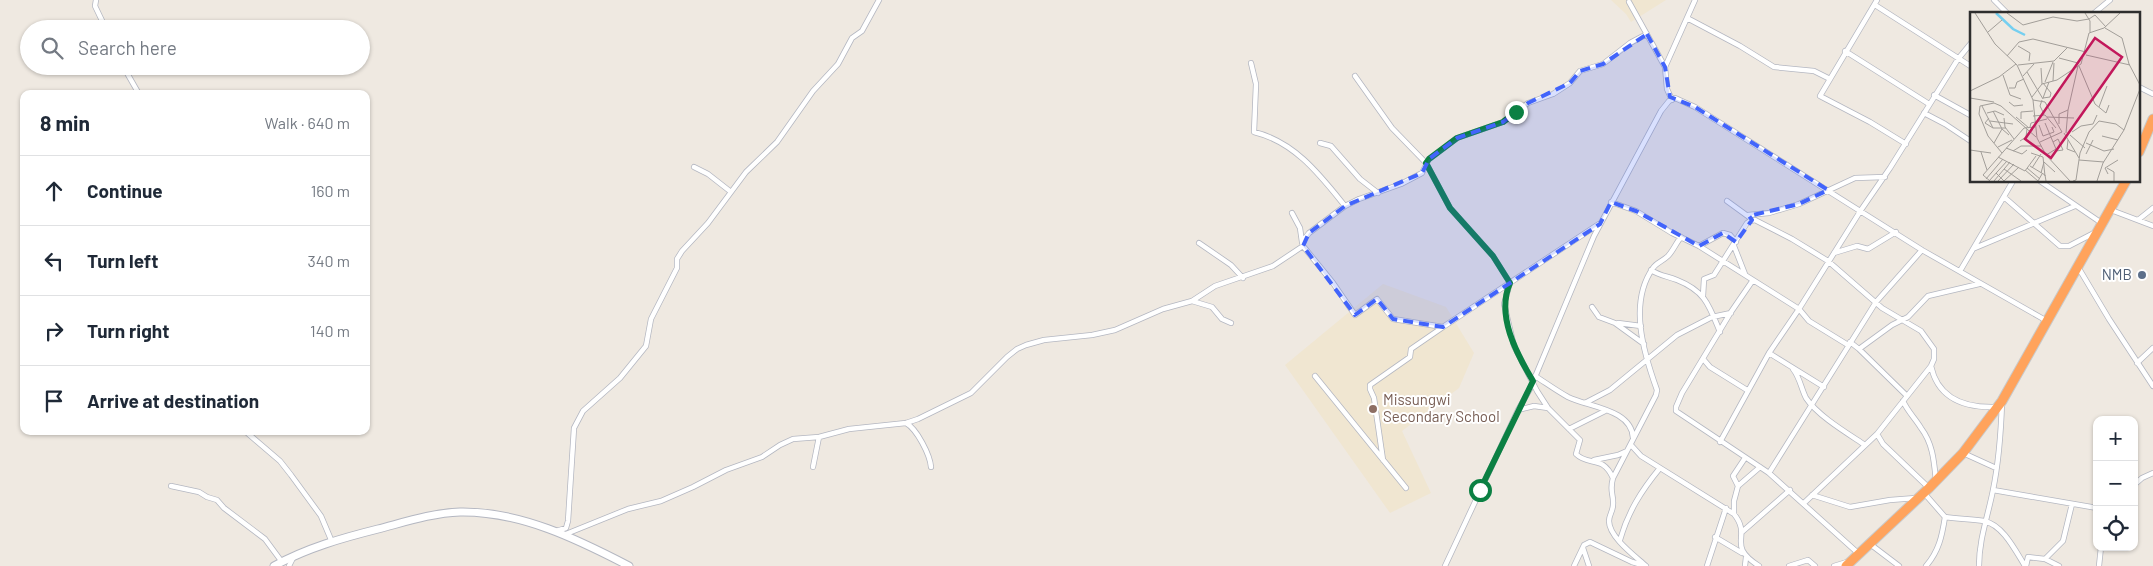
<!DOCTYPE html>
<html lang="en">
<head>
<meta charset="utf-8">
<style>
  body { margin:0; font-family:Barlow,sans-serif; background:#f2f2f3; color:#1f2937 }
  .controls { position:absolute; right:15px; bottom:15px; display:grid; overflow:hidden; border-radius:10px; box-shadow:0 1px 4px #0004 }
  .controls button { width:45px; height:45px; display:grid; place-items:center; padding:0; border:0; border-bottom:1px solid #e0e1e3; background:#fff; color:#1f2937; font:25px sans-serif }
  .stop { position:absolute; width:15px; height:15px; margin:-11px; border:4px solid #0b8043; border-radius:50%; background:#fff }
  .stop.end { background:#0b8043; border-color:#fff; box-shadow:0 1px 5px #0008 }
  .list { margin:0; padding:0; list-style:none }
  h2 { display:flex; justify-content:space-between; align-items:center; height:65px; margin:0; padding:0 20px; font-size:21px }
  h2 small { font-size:16px; font-weight:400; color:#747a83 }
  .list li { display:grid; grid-template-columns:32px 1fr auto; gap:15px; align-items:center; box-sizing:border-box; height:70px; padding:0 20px; border-top:1px solid #e0e1e3 }
  .list b { display:block; font-size:19px; white-space:nowrap }
  .list em { font-size:16px; font-style:normal; color:#747a83 }
  .icon { flex:none; width:28px; height:28px; fill:none; stroke:currentColor; stroke-width:2; stroke-linecap:round; stroke-linejoin:round }
  .map { position:relative; flex:none; width:2153px; height:566px; overflow:hidden }
  .search { position:absolute; background:#fff; box-shadow:0 1px 4px #0004; left:20px; top:20px; width:350px; height:55px; display:flex; align-items:center; gap:12px; box-sizing:border-box; padding:0 18px; border-radius:28px; color:#747a83; font-size:19px }
  .panel { position:absolute; background:#fff; box-shadow:0 1px 4px #0004; left:20px; top:90px; width:350px; height:345px; border-radius:10px }
  .map>svg:first-child { display:block }
</style>
</head>
<body>
<div class="map">
<svg width="2153" height="566" viewBox="0 0 2153 566">
  <rect width="100%" height="100%" fill="#efe9e1"/>
  <path fill="#f0e6d1" d="M1611,0H1666L1631,22L1626,14Z
    M1383,284L1446,307L1474,353L1459,388L1402,431L1431,493L1390,513L1285,365Z"/>
  <g fill="none" stroke-linecap="round" stroke-linejoin="round">
    <g stroke="#b4b7c1" stroke-width="6">
      <path id="street" d="M96,0L95,6L106,29
        M1877,0L1820,96L1870,122L1906,144
        M1994,0L2008,14
        M1629,2L1665,67L1667,89L1672,100
        M1875,5L1972,67
        M2093,14L2110,0
        M1687,18L1740,46L1774,67L1814,71L1830,79
        M1845,51L1929,104
        M1251,63L1256,84L1254,132C1295,142 1320,175 1345,206
        M123,66L139,94
        M1665,67L1695,0
        M1355,76L1392,128L1426,163L1450,208L1493,256L1510,283L1504,304L1514,346L1537,391L1548,408L1580,440L1576,454C1589,467 1602,454 1613,478
        M2139,87L2153,94
        M1934,95L1972,116
        M1924,113L1945,124L1972,142
        M1320,143L1331,146L1360,179L1378,193
        M694,167L708,174L731,192
        M2040,181L2103,224
        M2004,197L2060,246H2069L2096,232
        M1727,201L1749,217
        M1611,202L1636,211L1672,233L1699,246L1799,309L1809,321L1848,345
        M2111,210L2153,226
        M1292,213L1300,228L1302,242
        M1748,215L1769,213L1799,204L1855,178L1885,177
        M2138,220L2153,208
        M1599,224L1443,327L1393,319L1377,299L1355,315L1333,283L1303,246L1302,242L1309,233L1345,206L1359,199L1401,184L1422,173L1429,159L1457,138L1503,122L1528,103L1553,94L1570,83L1580,71L1603,64L1630,43L1647,34
        M1199,243L1231,265L1243,278
        M1699,246L1723,233L1730,235L1736,242
        M1734,246L1745,274
        M1975,248L2075,206
        M1834,253L1857,246L1868,249L1896,232
        M2078,267L2109,319L2153,386
        M1651,270C1660,276 1667,276 1677,280C1705,291 1709,305 1720,332
        M1960,271L2013,181
        M1753,280L1731,312L1682,393L1676,407V411L1769,473L1859,554
        M1703,296L1704,279L1714,275L1747,223L1750,221L1755,220L1792,239L1828,261L1882,308L1921,331L1934,349V359L1931,366L1877,434L1804,503
        M1192,301L1215,286L1273,266L1303,246
        M1592,307L1599,317L1615,323L1644,344
        M1618,323L1641,326
        M1850,342L1859,349L1907,396
        M1859,349L1892,325L1908,317L1928,296L1979,284
        M1769,353L1824,387
        M1704,360L1710,367L1747,390
        M2137,363L2153,348
        M1931,366C1938,399 1965,408 1996,407
        M1793,369C1800,378 1801,388 1806,398C1818,416 1847,433 1865,445
        M1315,376L1406,488
        M1535,376C1546,383 1557,391 1568,397C1588,407 1632,409 1633,438
        M1903,401C1908,412 1915,418 1921,428C1933,444 1934,461 1936,481
        M1585,403L1610,390L1677,335L1712,317L1731,313
        M1518,410L1534,406L1548,408
        M906,423C917,429 930,455 931,467
        M1569,429L1605,411
        M245,431L280,461L291,475L321,516L332,542
        M1877,434L1883,444L1929,488
        M1720,442L1769,353L1799,309L1861,210L1890,168L1958,59L1972,42
        M1631,445L1641,456L1734,514C1753,538 1725,544 1759,566
        M1963,453L1996,468
        M1383,460L1374,398L1370,389V385L1410,357L1411,349L1443,327
        M1594,460L1618,455L1627,451
        M813,467L819,437
        M1769,473L1876,302L1922,250
        M2134,485L2142,478L2153,473
        M171,486L199,492L207,497L217,500L224,508L265,539L282,562
        M1738,486L1760,467
        M1993,490L2097,508
        M1924,493L1945,517C1958,519 1971,519 1984,521C2003,525 2015,550 2025,566
        M1812,495L1850,507L1890,500L1916,498
        M1734,514V501L1738,486L1733,476L1745,458
        M556,531L566,528L568,521L574,428L583,411L620,378L646,346L651,319L677,268V259L682,251L708,223L746,172L777,142L813,91L838,64L852,38L862,31L879,0
        M1742,532L1790,490
        M566,534L628,509L661,501L693,487L726,470L762,457L780,445L793,439L819,437L849,429L906,423L918,419L971,393L1007,357L1017,349L1026,345L1044,340L1092,335L1115,330L1163,309L1192,301L1212,307L1222,319L1231,323
        M1715,537L1742,553
        M1620,540C1628,512 1641,491 1660,468
        M1870,544L1899,566
        M1583,548L1589,566
        M2045,559L2059,566
        M289,566L293,558
        M1445,566L1518,410L1530,389L1594,236L1661,111L1669,101L1675,98L1695,107L1922,250L2047,321
        M1574,566L1584,545L1590,542L1632,562L1645,566
        M1646,566C1635,556 1609,537 1609,521C1609,515 1613,511 1613,505C1614,494 1609,492 1613,478L1656,395L1657,390C1644,354 1628,303 1653,268C1656,263 1663,261 1668,256C1673,251 1676,243 1681,237
        M1707,566L1726,508
        M1745,566L1746,557
        M1789,566L1808,560L1815,566
        M1834,566L1847,562
        M1926,566C1939,551 1942,536 1945,517
        M1979,566C1979,539 1988,516 1993,490C1999,461 2001,432 2002,402
        M2026,566L2028,557L2045,559L2063,541L2072,504
        M2099,566L2101,547"/>
    </g>
    <g stroke="#b4b7c1" stroke-width="9">
      <path id="secondary" d="M274,566C307,548 342,538 378,529C405,522 432,513 460,512C520,511 577,539 629,566"/>
    </g>
    <g stroke="#c9c9c9" stroke-width="11">
      <path id="highway" d="M2139,152L2153,119
        M1846,566L1929,488L1963,453L2002,401L2126,181"/>
    </g>
    <use href="#street" stroke="#fff" stroke-width="4.5"/>
    <use href="#secondary" stroke="#fff" stroke-width="7"/>
    <use href="#highway" stroke="#ffa35c" stroke-width="9"/>
  </g>
  <g fill="none" stroke-linecap="round" stroke-linejoin="round">
    <path stroke="#0b8043" stroke-width="6" d="M1480,490L1533,381C1516,353 1496,315 1510,283L1493,256L1450,208L1426,163L1429,159L1457,138L1503,122L1516,112"/>
  </g>
  <path fill="#4264fb" fill-opacity="0.2" stroke="#4264fb" stroke-width="4" stroke-dasharray="10 6" stroke-linejoin="round" d="M1647,34L1665,67L1670,97L1695,107L1828,190L1799,204L1749,216L1752,220L1736,242L1723,233L1699,246L1636,211L1611,202L1600,224L1443,327L1393,319L1377,299L1355,315L1303,246L1309,233L1345,206L1422,173L1429,159L1457,138L1503,122L1528,103L1570,83L1580,71L1603,64Z"/>
  <circle fill="#5c6f8a" stroke="#fff" stroke-width="2" cx="2142" cy="275" r="5"/>
  <circle fill="#8d6e63" stroke="#fff" stroke-width="2" cx="1373" cy="409" r="5"/>
  <g text-anchor="middle" stroke-width="4" stroke-linejoin="round" paint-order="stroke">
    <g font-size="15" fill="#4e5e75" stroke="#fff" text-anchor="end">
      <text x="2132" y="280">NMB</text>
    </g>
    <g font-size="15" fill="#785e54" stroke="#fff" text-anchor="start">
      <text x="1383" y="405">Missungwi<tspan x="1383" dy="17">Secondary School</tspan></text>
    </g>
  </g>
  <g transform="translate(1970 12)">
    <rect width="170" height="170" fill="#efe9e1"/>
    <path fill="none" stroke="#75cff0" stroke-width="2.5" d="M26,1L43,17L55,23"/>
    <path fill="none" stroke="#a29e99" stroke-width="1" d="M5,1L25,32L47,53L63,88L67,126L76,143L100,169M37,1L53,13L83,5L107,9L119,7M115,1L120,9V20M119,7L125,3L136,15M135,16L152,26L159,52L170,73M18,20L32,8M48,34L60,41L59,49M116,43L160,53M37,44L49,30L63,27L116,40M89,46L108,51M48,53L84,49L97,36M109,54L125,92L136,101L139,93M57,60L73,87M33,63L40,83L51,87M53,64L64,52M83,69L84,51M75,70L83,50M72,72L87,68L111,52L119,21L134,16L150,1M39,76H45L47,70L54,67M0,79L29,65L46,52M62,85L72,72L71,56M0,86L24,90M73,86L80,85L81,81L73,71M73,86L79,70M63,88L75,90L92,120L70,130M39,90L44,94L53,93M12,94L23,116H36M129,95L137,74M98,98L108,54M23,99L32,117L39,123M17,101L25,99L34,103M72,103L74,102L70,94L72,88M63,104L75,103L86,116M46,105L59,116M77,105L104,106M19,106L15,111L23,116M34,106L35,115L44,127M51,107V100L63,99M20,109L43,112M75,111L86,137L76,143M89,112V102L98,98L96,121M69,113L73,124L84,120L82,115M60,115L61,111L77,107M154,118L170,77M102,120L111,114L123,112L127,103M94,121L109,146M100,123L115,136M132,124L148,128M98,128L97,137L105,140M50,129L56,125L57,117M83,130L88,127L93,138L86,139M24,131L32,117M116,131L134,139L144,137M28,135L42,128M36,136L52,142L57,138M0,138L21,141M43,139L51,134H71M11,140L17,158M32,141L18,124L9,102L10,94L24,91L31,94L66,125M61,141L73,145L75,164M116,142L123,128M28,145L55,159L66,144M109,148L134,150M60,154L75,163L76,169M57,156L70,167M62,156L71,142M137,156L144,160V169M34,157L51,169M55,158L68,169L72,162M26,161L34,169L49,155M71,161L74,150L85,160M138,162L135,156L148,148M16,167L33,147M19,169L37,149M20,169L13,163L54,116L65,115M24,169L40,150M28,169L44,152M103,169L106,168L110,141L119,120L129,109L146,112L154,118L133,151L127,169"/>
    <path fill="#c2185b" fill-opacity="0.15" stroke="#c2185b" stroke-width="2.5" d="M125,26L152,45L81,146L55,127Z"/>
    <rect width="170" height="170" fill="none" stroke="#2e2e2e" stroke-width="2.5"/>
  </g>
</svg>
<div class="controls">
<button>+</button>
<button>−</button>
<button><svg class="icon" aria-label="locate" viewBox="0 0 24 24"><circle cx="12" cy="12" r="6"/><path d="M12 2v4M12 18v4M2 12h4M18 12h4"/></svg></button>
</div>
<div class="stop" style="left:1480px;top:490px"></div>
<div class="stop end" style="left:1516px;top:112px"></div>
<div class="search"><svg class="icon" aria-label="search" viewBox="0 0 24 24"><circle cx="10" cy="10" r="6"/><path d="M15 15l6 6"/></svg>Search here</div>
<section class="panel">
<h2>8 min<small>Walk · 640 m</small></h2>
<ul class="list">
<li><svg class="icon" aria-label="ahead" viewBox="0 0 24 24"><path d="M12 20V5M6 11l6-6 6 6"/></svg><div><b>Continue</b></div><em>160 m</em></li>
<li><svg class="icon" aria-label="left" viewBox="0 0 24 24"><path d="M17 20v-9H6M10 6l-5 5 5 5"/></svg><div><b>Turn left</b></div><em>340 m</em></li>
<li><svg class="icon" aria-label="right" viewBox="0 0 24 24"><path d="M7 20v-9h11M14 6l5 5-5 5"/></svg><div><b>Turn right</b></div><em>140 m</em></li>
<li><svg class="icon" aria-label="arrive" viewBox="0 0 24 24"><path d="M6 21V4h12l-3 4 3 4H6"/></svg><div><b>Arrive at destination</b></div></li>
</ul>
</section>
</div>
</body>
</html>
